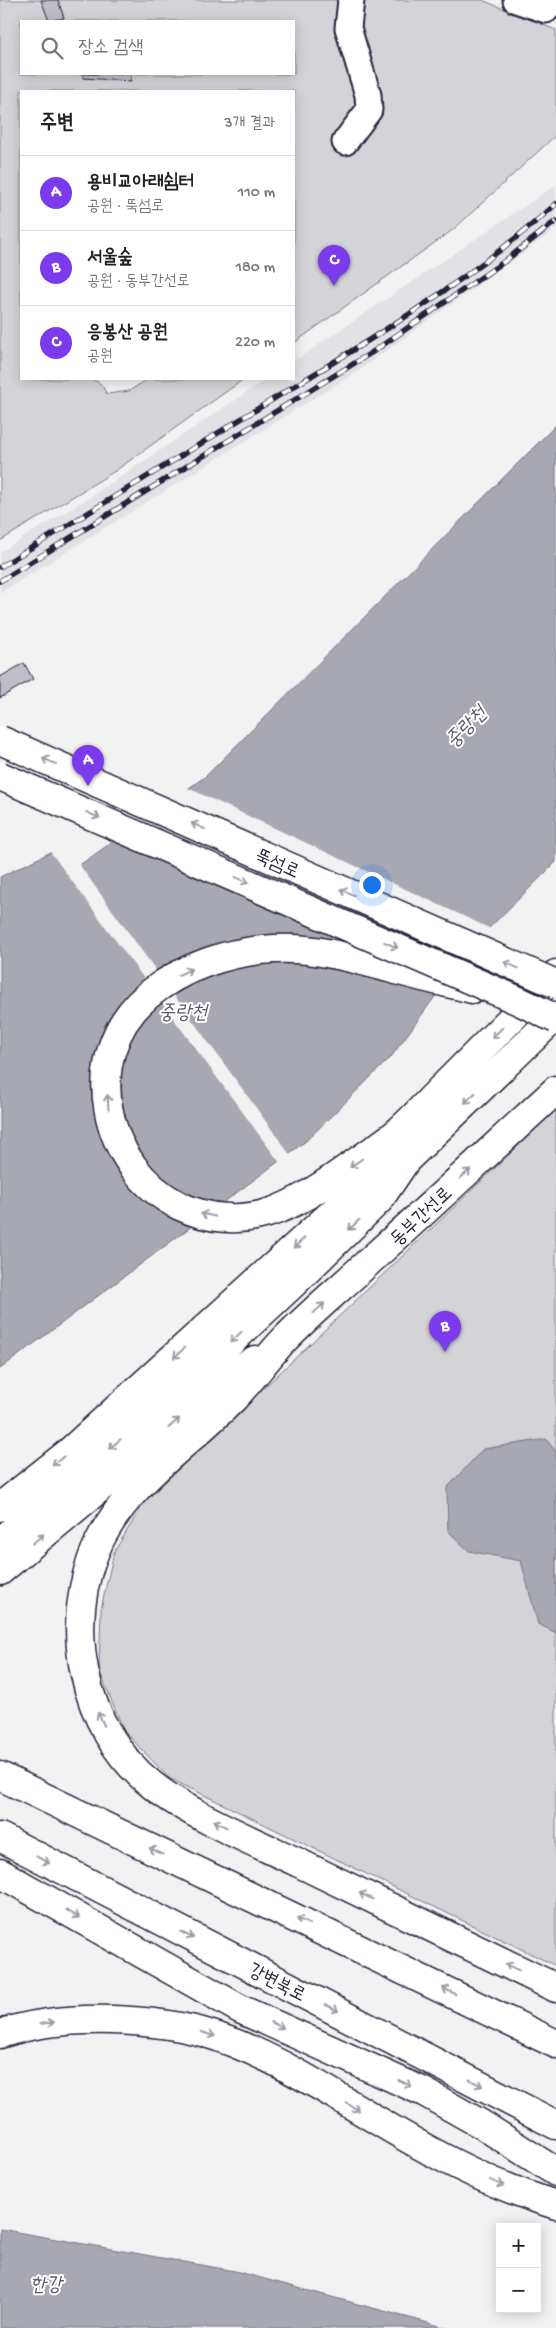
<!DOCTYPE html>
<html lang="ko">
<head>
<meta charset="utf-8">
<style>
  body { margin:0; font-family:"Gochi Hand","Poor Story",sans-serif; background:#f6f6f6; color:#222 }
  .controls { position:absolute; right:15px; bottom:15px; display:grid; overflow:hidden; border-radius:0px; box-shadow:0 2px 12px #0003 }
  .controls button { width:45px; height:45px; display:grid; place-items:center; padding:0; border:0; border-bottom:1px solid #e0e0e0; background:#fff; color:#222; font:25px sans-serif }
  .you { position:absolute; left:371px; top:884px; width:18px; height:18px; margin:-12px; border:4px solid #fff; border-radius:50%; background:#1a73e8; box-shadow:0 0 0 8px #1a73e833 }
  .badge { display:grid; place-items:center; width:32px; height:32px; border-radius:50%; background:#7c3aed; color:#fff; font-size:16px; font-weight:700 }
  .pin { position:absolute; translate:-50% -41px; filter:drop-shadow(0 1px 2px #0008) }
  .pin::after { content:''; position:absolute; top:26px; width:18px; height:15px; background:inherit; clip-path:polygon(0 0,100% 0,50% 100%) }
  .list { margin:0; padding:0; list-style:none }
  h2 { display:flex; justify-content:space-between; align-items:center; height:65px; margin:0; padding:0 20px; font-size:21px }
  h2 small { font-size:16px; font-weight:400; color:#767676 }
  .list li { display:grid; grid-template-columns:32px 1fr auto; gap:15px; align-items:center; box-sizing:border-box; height:75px; padding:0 20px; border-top:1px solid #e0e0e0 }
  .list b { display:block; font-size:19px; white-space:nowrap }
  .list p { margin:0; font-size:16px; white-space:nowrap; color:#767676 }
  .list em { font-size:16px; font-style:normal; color:#767676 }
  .icon { flex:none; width:28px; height:28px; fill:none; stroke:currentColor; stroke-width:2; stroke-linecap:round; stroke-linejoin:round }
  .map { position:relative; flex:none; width:556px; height:2328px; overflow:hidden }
  .search { position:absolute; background:#fff; box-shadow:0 2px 12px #0003; left:20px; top:20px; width:275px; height:55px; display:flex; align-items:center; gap:12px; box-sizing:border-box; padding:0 18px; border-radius:0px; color:#767676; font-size:19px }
  .panel { position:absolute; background:#fff; box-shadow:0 2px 12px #0003; left:20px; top:90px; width:275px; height:290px; border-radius:0px }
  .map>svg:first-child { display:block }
</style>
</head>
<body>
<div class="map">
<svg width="556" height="2328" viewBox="0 0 556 2328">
  <rect width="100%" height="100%" fill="#f2f2f3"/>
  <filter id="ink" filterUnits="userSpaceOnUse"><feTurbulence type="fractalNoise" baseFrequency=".02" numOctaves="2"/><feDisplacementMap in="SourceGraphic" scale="10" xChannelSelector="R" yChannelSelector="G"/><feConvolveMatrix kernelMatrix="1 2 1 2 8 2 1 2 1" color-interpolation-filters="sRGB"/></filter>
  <g filter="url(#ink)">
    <path fill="#e2e2e6" d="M556,185V229L358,371L0,593V552L93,495L267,379H294V361Z"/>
    <path fill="#d3d3d8" stroke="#7a7a8a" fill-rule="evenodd" d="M0,0H482L556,30V135L454,229L294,343V91H21V379H92L101,384L107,394L129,391L148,379H244L115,471L0,541ZM21,21H294V74H21Z
      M556,1110V1966L169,1778L124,1731L99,1670L101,1609L114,1552L145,1501Z"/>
    <path fill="#a8a8b2" stroke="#727282" d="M556,425V862L474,943L391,1057L306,1141L0,1369V877L55,850L74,869L206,776Z
      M546,1439L556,1452V1633L538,1624L521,1561L469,1551L448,1531L447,1488L483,1449Z
      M0,2229L235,2271L447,2328H0Z"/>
    <path fill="#f2f2f3" d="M186,787L491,929L476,944L443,989L329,930L120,834Z
      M56,848L74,866L78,863L291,1156L280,1163L49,850Z"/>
    <path fill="#bebec6" stroke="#22223b" d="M41,0H58L64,18L49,21Z
      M83,74H131V81L83,78Z
      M24,663L33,679L0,698V677Z"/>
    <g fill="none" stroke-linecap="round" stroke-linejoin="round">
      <g stroke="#22223b" stroke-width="29">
        <path id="minor" d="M516,0L546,10L552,0
          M345,142L369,110L368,95L348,28L351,0"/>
      </g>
      <g stroke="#22223b" stroke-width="31">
        <path id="highway" d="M472,989C444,982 416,976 389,968C352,958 314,947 274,949C230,951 181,967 147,996C78,1055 102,1168 180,1206C207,1219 239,1222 268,1213C294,1205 319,1188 342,1172C359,1160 377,1148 394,1135C413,1120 429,1100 447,1083C483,1047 520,1010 556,974
          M556,1090C495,1146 435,1202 374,1257C344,1285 312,1311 283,1341C266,1359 251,1380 234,1398C188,1445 129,1481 99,1542C61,1622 81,1729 152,1785C190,1815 252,1841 297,1862C383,1904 470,1946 556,1988
          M0,1507L67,1454L363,1185L401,1163
          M0,1542L204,1367L296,1281L379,1200L406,1160L556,1016
          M0,1571L126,1466L218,1384L255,1360
          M0,1776L556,2044
          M0,1837L556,2125
          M0,1873L240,2009L424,2092L481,2124L556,2172
          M0,2034C36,2022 75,2019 112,2020C143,2021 173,2024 202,2032C283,2055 360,2114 434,2153C473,2174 514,2192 556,2205"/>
      </g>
      <use href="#minor" stroke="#fff" stroke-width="25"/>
      <use href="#highway" stroke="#fff" stroke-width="28"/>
      <g stroke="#22223b" stroke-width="5.5">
        <path id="rail" d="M0,567C93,510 187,452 280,395C375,337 473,278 556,204
          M0,581L371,353L505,261L556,221"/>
      </g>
      <use href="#rail" stroke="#fff" stroke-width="4" stroke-dasharray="11" stroke-linecap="butt"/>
      <g stroke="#22223b" stroke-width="31" stroke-linecap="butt">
        <path id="major-bridge" d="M0,740L556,984
          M0,776L519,1001L556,1019"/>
      </g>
      <use href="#major-bridge" stroke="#fff" stroke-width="28"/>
    </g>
    <defs><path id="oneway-shaft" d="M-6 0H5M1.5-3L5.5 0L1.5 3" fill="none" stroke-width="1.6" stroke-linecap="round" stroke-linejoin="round" transform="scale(1.25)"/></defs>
    <g stroke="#9c9ca7">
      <use href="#oneway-shaft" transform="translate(49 761) rotate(-156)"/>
      <use href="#oneway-shaft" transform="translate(93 815) rotate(24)"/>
      <use href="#oneway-shaft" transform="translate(198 826) rotate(-156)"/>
      <use href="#oneway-shaft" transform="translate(242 880) rotate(24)"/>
      <use href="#oneway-shaft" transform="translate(347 892) rotate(-156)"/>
      <use href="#oneway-shaft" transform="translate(391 945) rotate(24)"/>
      <use href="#oneway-shaft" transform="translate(511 965) rotate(-156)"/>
      <use href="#oneway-shaft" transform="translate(185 972) rotate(-25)"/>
      <use href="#oneway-shaft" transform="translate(497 1033) rotate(135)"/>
      <use href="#oneway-shaft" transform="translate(470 1098) rotate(136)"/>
      <use href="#oneway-shaft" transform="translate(108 1102) rotate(-94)"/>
      <use href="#oneway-shaft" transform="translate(356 1163) rotate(145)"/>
      <use href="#oneway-shaft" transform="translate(465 1174) rotate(-43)"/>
      <use href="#oneway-shaft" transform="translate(208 1215) rotate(-169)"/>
      <use href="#oneway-shaft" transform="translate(354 1225) rotate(136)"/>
      <use href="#oneway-shaft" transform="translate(299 1243) rotate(138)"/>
      <use href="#oneway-shaft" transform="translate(319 1308) rotate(-43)"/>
      <use href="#oneway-shaft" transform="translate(236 1337) rotate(137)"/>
      <use href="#oneway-shaft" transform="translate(179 1353) rotate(137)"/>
      <use href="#oneway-shaft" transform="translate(174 1423) rotate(-42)"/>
      <use href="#oneway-shaft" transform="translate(115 1444) rotate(139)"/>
      <use href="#oneway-shaft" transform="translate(58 1461) rotate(141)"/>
      <use href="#oneway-shaft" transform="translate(38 1539) rotate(-40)"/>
      <use href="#oneway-shaft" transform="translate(101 1719) rotate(-116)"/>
      <use href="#oneway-shaft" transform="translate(220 1824) rotate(-153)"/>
      <use href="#oneway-shaft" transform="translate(156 1851) rotate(-154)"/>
      <use href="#oneway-shaft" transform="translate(43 1860) rotate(28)"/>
      <use href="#oneway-shaft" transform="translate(366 1896) rotate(-154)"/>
      <use href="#oneway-shaft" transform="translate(73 1914) rotate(30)"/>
      <use href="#oneway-shaft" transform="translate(303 1921) rotate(-154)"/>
      <use href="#oneway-shaft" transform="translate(187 1935) rotate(27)"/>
      <use href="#oneway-shaft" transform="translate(512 1967) rotate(-154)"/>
      <use href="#oneway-shaft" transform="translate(449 1991) rotate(-154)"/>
      <use href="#oneway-shaft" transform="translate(332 2008) rotate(27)"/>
      <use href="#oneway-shaft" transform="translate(47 2023) rotate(-7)"/>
      <use href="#oneway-shaft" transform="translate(277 2025) rotate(24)"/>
      <use href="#oneway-shaft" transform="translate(208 2034) rotate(18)"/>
      <use href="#oneway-shaft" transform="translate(405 2083) rotate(25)"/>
      <use href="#oneway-shaft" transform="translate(476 2083) rotate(28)"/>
      <use href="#oneway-shaft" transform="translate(353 2107) rotate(30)"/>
      <use href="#oneway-shaft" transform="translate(497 2183) rotate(22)"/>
    </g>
  </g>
  <g text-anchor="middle" stroke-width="4" stroke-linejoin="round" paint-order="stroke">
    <g font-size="19" fill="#22223b" stroke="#fff">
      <text transform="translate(278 862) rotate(24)" y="7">뚝섬로</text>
      <text transform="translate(420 1215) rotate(-43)" y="7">동부간선로</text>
      <text transform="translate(278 1981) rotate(27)" y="7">강변북로</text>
    </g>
    <g font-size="20" font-style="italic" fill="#58586b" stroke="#fff">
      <text transform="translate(465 726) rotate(-45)" y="7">중랑천</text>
      <text x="183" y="1018">중랑천</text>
      <text x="46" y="2290">한강</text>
    </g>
  </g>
</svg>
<div class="controls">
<button>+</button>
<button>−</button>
</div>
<div class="you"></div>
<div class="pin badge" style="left:88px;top:786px">A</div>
<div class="pin badge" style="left:445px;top:1352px">B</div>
<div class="pin badge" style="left:334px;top:286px">C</div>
<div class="search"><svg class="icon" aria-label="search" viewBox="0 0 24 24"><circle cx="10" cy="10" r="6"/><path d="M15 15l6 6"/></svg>장소 검색</div>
<section class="panel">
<h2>주변<small>3개 결과</small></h2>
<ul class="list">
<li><span class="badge">A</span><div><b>용비교아래쉼터</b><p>공원 · 뚝섬로</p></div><em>110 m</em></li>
<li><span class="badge">B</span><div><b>서울숲</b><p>공원 · 동부간선로</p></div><em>180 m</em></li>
<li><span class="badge">C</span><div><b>응봉산 공원</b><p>공원</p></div><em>220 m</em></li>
</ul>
</section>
</div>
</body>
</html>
